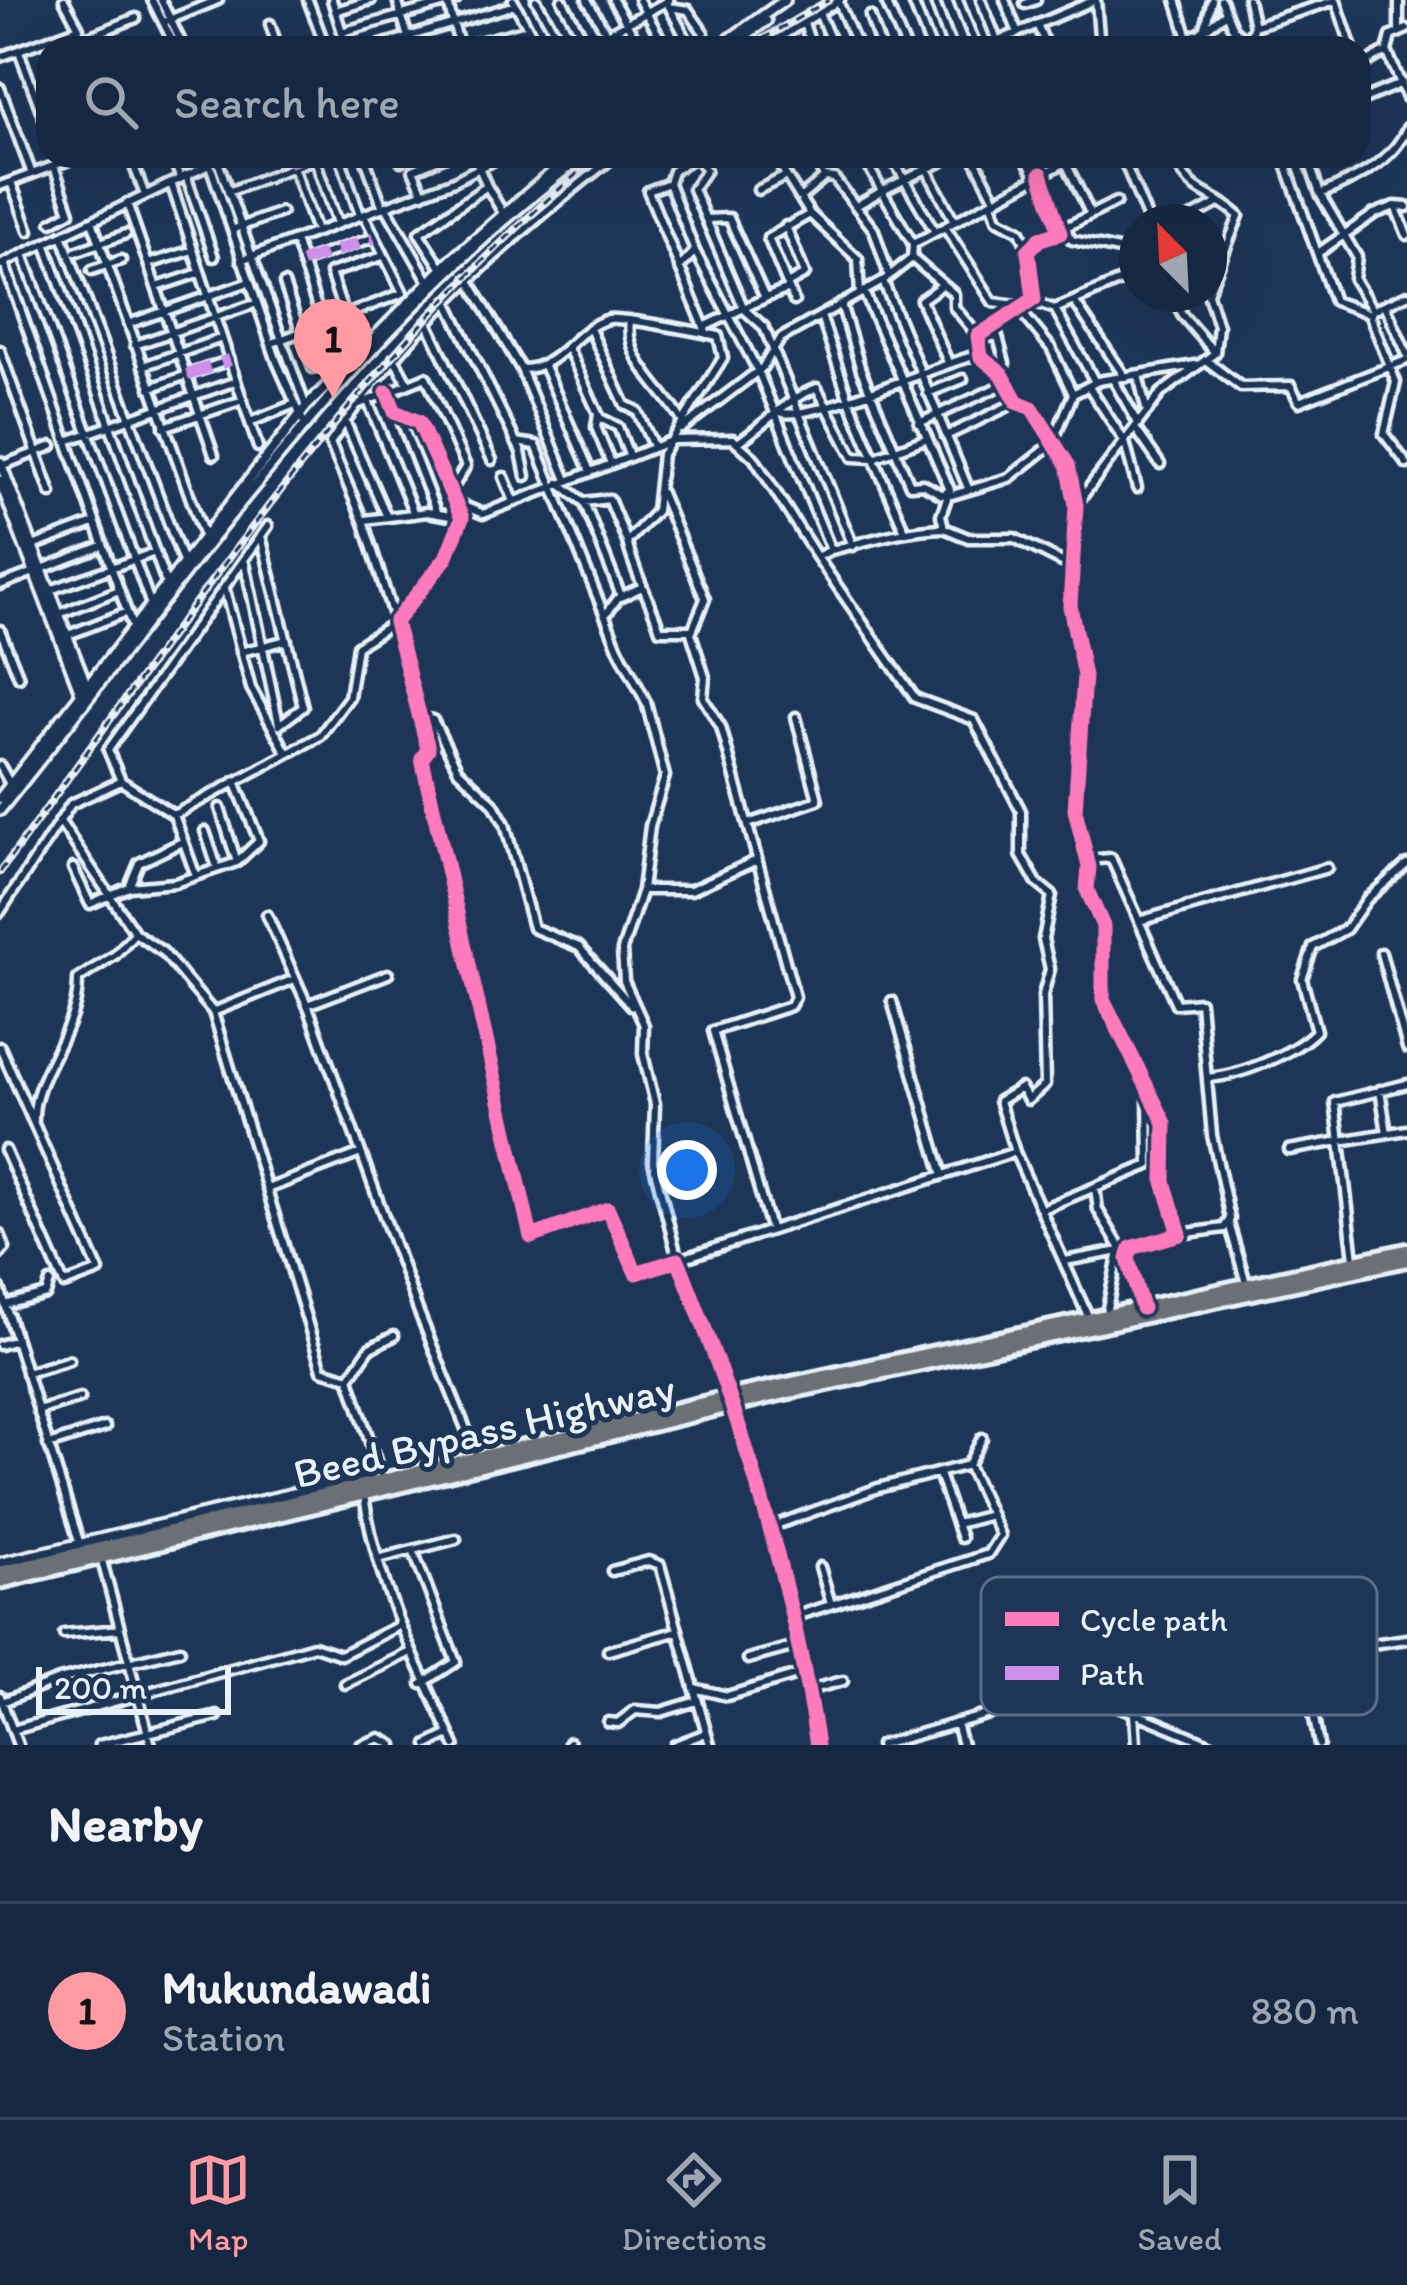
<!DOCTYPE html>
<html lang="en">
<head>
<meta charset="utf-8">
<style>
  body { margin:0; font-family:Itim,sans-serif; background:#1f3048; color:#f1f3f6 }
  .compass { position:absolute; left:1119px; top:204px; width:108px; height:108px; border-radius:50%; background:#162841; box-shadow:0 12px 48px #0002; rotate:336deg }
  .scale { position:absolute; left:36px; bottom:30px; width:195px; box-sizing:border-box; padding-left:12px; border:6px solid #e8f1f8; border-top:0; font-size:33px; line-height:42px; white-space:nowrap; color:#e8f1f8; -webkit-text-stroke:9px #1d3557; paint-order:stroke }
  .you { position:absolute; left:687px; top:1170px; width:42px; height:42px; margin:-30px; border:9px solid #fff; border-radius:50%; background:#1a73e8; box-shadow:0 0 0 18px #1a73e833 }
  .badge { display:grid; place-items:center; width:78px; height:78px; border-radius:50%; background:#ff9aa2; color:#111; font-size:39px; font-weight:700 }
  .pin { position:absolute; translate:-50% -99px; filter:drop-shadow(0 3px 6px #0008) }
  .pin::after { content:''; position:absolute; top:63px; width:42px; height:36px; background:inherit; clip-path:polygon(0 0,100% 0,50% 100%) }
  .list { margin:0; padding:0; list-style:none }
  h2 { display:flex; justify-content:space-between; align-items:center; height:156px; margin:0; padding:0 48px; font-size:51px }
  h2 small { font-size:39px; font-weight:400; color:#9ea6b1 }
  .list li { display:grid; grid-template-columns:78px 1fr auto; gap:36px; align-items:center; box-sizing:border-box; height:216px; padding:0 48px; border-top:3px solid #35445a }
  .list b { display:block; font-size:45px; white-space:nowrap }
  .list p { margin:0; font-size:39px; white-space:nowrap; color:#9ea6b1 }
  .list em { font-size:39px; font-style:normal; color:#9ea6b1 }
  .icon { flex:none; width:66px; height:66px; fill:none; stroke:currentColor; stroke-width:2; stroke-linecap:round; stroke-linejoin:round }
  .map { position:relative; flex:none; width:1407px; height:1745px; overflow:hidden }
  .search { position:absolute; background:#162841; box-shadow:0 12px 48px #0002; left:36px; right:36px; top:36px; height:132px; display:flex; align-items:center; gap:30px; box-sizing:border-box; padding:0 42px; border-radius:36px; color:#9ea6b1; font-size:45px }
  .sheet { height:372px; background:#162841 }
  nav { display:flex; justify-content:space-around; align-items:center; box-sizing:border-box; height:168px; border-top:3px solid #35445a; background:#162841; font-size:33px; color:#9ea6b1 }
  nav a { display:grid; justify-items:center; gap:6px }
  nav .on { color:#ff9aa2 }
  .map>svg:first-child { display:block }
</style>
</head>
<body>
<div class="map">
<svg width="1407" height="1745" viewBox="0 0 1407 1745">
  <rect width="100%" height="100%" fill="#1d3557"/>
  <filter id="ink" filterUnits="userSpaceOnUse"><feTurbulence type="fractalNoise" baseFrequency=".00833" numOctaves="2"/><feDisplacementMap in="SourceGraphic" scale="24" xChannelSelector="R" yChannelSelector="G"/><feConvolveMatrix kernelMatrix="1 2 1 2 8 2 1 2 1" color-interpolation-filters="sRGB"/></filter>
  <g filter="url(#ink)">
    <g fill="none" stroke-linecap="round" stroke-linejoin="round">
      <g stroke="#e8f1f8" stroke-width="15">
        <path id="minor" d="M64,0L79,28
          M152,0L176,48
          M161,0L184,48
          M308,0L326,48
          M332,0L347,48
          M397,0L411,48
          M447,0L460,48
          M513,0L539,48
          M536,0L564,48
          M562,0L587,45
          M587,0L615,48
          M613,0L641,48
          M639,0L666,48
          M885,0L906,48
          M912,0L931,48
          M934,0L952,48
          M958,0L977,48
          M981,0L1000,48
          M1005,0L1018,33
          M1096,0L1100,48
          M1176,0L1188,38
          M1221,0L1233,29L1248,41
          M1336,0L1352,48
          M1399,0V30
          M666,1L691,48
          M838,1L858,48
          M1025,4L1036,0
          M669,7L688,10L704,33
          M335,11L371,0
          M818,11L834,48
          M870,16L881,48
          M164,22L218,0
          M804,23L812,48
          M270,24L278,48
          M1037,24L1047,48
          M1254,26L1336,0
          M342,32L456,0
          M83,39L136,18
          M206,47V48
          M302,48L324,41
          M371,48L515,5
          M456,48L528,29
          M582,48L669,0
          M763,48L840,0
          M982,48L1095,0
          M1161,48L1200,33L1226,13
          M1200,48L1212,0
          M1245,48L1254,26L1248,0
          M19,51L48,130
          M1387,51L1391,36L1407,29
          M0,57L79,28
          M1359,67L1387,51L1407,98
          M0,88L32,174
          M1359,101L1402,83
          M130,156L145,195
          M173,156L180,178
          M207,156L277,362L304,423
          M216,156L306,407
          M340,156L360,215
          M364,156L383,208
          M399,156L401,161
          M696,156L706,170L693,189L744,309L764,327L853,546
          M696,156L673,171L669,183L648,191L707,334
          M774,156L810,214L858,259L860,294
          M863,156L882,191L953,156
          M891,156L935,232
          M920,156L954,221
          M973,156L996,201
          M1024,156L1036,177
          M1122,156L1149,222
          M1174,156C1192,199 1209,188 1239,216L1209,291
          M1283,156L1334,301L1371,314
          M1307,156L1320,194C1354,180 1393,162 1407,128
          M315,159L337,223
          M1066,163L1090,213
          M293,167L316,231
          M1041,174L1060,233L1040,239L1028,251L1034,299L978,336L981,357L1002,374L1017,402L1032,408L1068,465L1076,505L1070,606L1084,676L1075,810L1089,867L1087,890L1103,926V999L1165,1123L1164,1182L1180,1234L1131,1248L1128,1259L1142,1308
          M186,175L214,257
          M824,177L818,165L835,156
          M11,182L29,231
          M171,183L258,447
          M669,183L695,251L679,268
          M0,186L80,156
          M487,186L503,213
          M758,190L786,176
          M228,192L322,156
          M423,193L413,170L446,156
          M1320,194L1357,257L1354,279L1373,310L1407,295
          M800,198L825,177L834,178L874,230L889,276
          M127,203L214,455
          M992,203L997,219L1020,231L1027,248
          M856,206L882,191L913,244
          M386,207L429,282
          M1407,207L1395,206L1407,235
          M92,221L204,536
          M52,222L70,212L54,166
          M1183,222L1220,202
          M786,226L805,274L787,284
          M945,227L993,302L1024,306
          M1066,227L1116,202
          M1064,228L1072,240L1137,254
          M234,229L281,212
          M62,235L183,562
          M295,240L323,326
          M45,243L167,586
          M695,251L758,371L831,550L817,557L915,698L974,720L1021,811V855L1037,883L1052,895L1043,939L1050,969L1043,995L1045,1085L1028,1100L1021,1088L999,1101L1015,1152
          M75,252L126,234
          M1318,253L1374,214L1395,206
          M23,254L151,605
          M241,260L454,181L502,156
          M302,262L372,238
          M4,263L132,626
          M151,263L193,250
          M0,265L209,165
          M442,269L419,233L487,186L474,156
          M92,270L121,260
          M468,279L521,369L567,480
          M883,281L968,488
          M284,284L313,368
          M942,285L921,300L948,362
          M157,287L199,273
          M864,292L950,490L941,515L944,528L968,538H1014L1072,567
          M1173,294L1182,315L1215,353
          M765,298L789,289
          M447,301L521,452L526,476
          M794,301L768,238L810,214
          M1031,301L1055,309L1137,274
          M1074,301L1125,377
          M841,304L861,370L910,485L923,484L942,495L950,490
          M1385,305L1407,354
          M1019,309L1051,348L1073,394
          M1055,309L1095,382
          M1373,310L1371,318L1396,382L1384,434L1407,464
          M821,316L849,400L904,529
          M630,320C624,361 663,388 681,419
          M427,322L492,460
          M128,324L249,282
          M704,327L765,298L729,218L706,219
          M591,331L625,405L637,411L653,446
          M275,342L403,293L364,215
          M135,345L257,303
          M568,348L600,418L618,427L629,455
          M356,349L330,273L383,256
          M0,350L51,493
          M394,358L408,384
          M1207,361L1241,387L1291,386L1299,402L1407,360
          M143,366L222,338
          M544,366L589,469
          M521,369C560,370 575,327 609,319C622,317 700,332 718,336L723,358L662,454L656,511L627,542C635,575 650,599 660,630H691
          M1002,374L1005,363L998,337L978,336L954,307V294L912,258L913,244L1077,156
          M1138,375L1147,412
          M1113,379L1138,423
          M1089,387L1125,442L1137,488
          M150,388L230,360
          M387,392L395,412L419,422L462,518L446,558L395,622L428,749L422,759L531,1237L608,1209L636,1273L678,1260C741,1416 791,1578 817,1745
          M928,393L963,379
          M368,401L414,514
          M357,405L426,377L466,466L452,489
          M780,412C805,424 941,363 980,354
          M598,414L596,427L610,461
          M399,416L437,514
          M345,421L387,517
          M250,422L295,404
          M919,423L1007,383
          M164,427L243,400
          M1135,428L1160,464
          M681,429L762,368L781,338L883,281L912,258
          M946,436L1017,402
          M67,441L236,381
          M515,442L536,445L618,648L646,702L665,776L650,826L642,890L622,950L624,981L644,1025L643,1054L655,1104L653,1162L678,1260L1015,1152L1088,1316
          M739,442C766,424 786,399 817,388L853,457L874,458L925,439
          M1,466L52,446
          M504,477L513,499
          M559,483L584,502L621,596
          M661,493L705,599L691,633L705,677L703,698L721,727L795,997L790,1006L713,1031L770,1228
          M952,495L1009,478L1052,444L1073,394L1098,381L1201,364
          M584,502L609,499L627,542
          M459,504L483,514L673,440L733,439L754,458L817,557
          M1076,505L1161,393L1215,353L1218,326L1208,294
          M365,520L427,512L462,518
          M261,536L303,707L279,725
          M30,547L94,523
          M831,550C870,541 903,529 944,528
          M245,563L279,724
          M0,585L102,546
          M225,590L251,688L287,753
          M45,592L155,552
          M59,614L119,590
          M606,614L618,598L640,588
          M0,630L19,677
          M63,637L127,612
          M241,652L287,640
          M420,717L433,720L458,770L493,803L505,824L533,928L579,947L632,1006
          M0,766L10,784
          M235,781L259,841L237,862
          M174,815L121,781L108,750L268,526
          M61,823L135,933L163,952L213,1012L322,1370L349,1378L382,1479
          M748,824L818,800L796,717
          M205,831L217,867
          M1087,860L1111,858L1176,1004L1200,1002L1212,1135L1230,1219L1224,1228L1180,1234
          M73,868L90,904L129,887L175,883L237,862L220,808
          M196,876L174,815L320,736L349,697L357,646L395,622L364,523L330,443C406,330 508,239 615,156
          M129,887L139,863L182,842
          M642,890H691L757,860
          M0,912L71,804L119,782
          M267,915L309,1009L418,1310L477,1456
          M1139,921L1327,868
          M1381,953L1407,1048
          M892,1001L942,1172
          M307,1005L388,974
          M213,1012L292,980
          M0,1047L99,1271L64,1284L5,1150
          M1207,1078C1239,1076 1294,1054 1316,1031L1302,979L1313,947L1346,929L1367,899L1407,864
          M1407,1084L1335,1102L1340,1141L1407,1130
          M1380,1090L1387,1133
          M34,1120C32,1074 79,1033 78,979L115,955L135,933
          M1289,1150L1340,1141L1354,1259
          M1095,1187L1098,1210L1120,1247L1106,1313
          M267,1189L361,1153
          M1042,1209L1149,1165L1148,1096
          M1229,1223L1246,1283
          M0,1234L5,1248L0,1254
          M1065,1261L1120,1251
          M0,1288L81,1548
          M5,1305L46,1294L50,1282
          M0,1345L16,1340
          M26,1373L69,1360
          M350,1377L370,1348L394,1336
          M38,1411L80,1398
          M48,1445L105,1427
          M939,1474L961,1538
          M364,1496C378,1589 416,1661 455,1745
          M956,1524L987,1516
          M768,1528L878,1488L968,1465L982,1438
          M414,1553L456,1662L422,1684
          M101,1557L151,1745
          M378,1559L456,1539
          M820,1567L831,1604
          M612,1571L649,1561L660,1565L710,1745
          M793,1617L988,1554L1000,1535L968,1465
          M64,1634L120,1629
          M608,1651L678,1631
          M748,1659L799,1645
          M345,1684L409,1653
          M694,1688L727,1696L804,1673
          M808,1690L843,1681
          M0,1696L18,1745
          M2,1702L59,1680L180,1650
          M1134,1713L1136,1745
          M608,1722L618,1723L635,1710L661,1712L697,1701
          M956,1723L962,1745
          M13,1730L314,1646L341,1655L398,1626
          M569,1742L570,1745
          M99,1745L217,1716
          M361,1745L380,1738L393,1745
          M428,1745L450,1734
          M675,1745L706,1733
          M880,1745L1067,1692L1094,1696L1212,1745
          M1319,1745L1302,1654L1407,1639"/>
      </g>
      <g stroke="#e8f1f8" stroke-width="16">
        <path id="tertiary" d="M717,48L785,0
          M728,48L766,21
          M0,462L88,690
          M0,481L83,699
          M0,798L306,407L451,260L571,156
          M0,810C183,583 348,334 583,156
          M0,1563L362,1477L368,1482"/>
      </g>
      <g stroke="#e8f1f8" stroke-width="20">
        <path id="trunk" d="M0,1572L732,1396L1407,1250
          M0,1582L776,1395L1407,1260"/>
      </g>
      <use href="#minor" stroke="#1d3557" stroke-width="6"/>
      <use href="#tertiary" stroke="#1d3557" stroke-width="8"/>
      <use href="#trunk" stroke="#6b7074" stroke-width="10"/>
      <g stroke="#e8f1f8" stroke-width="8">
        <path id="rail" d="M747,48L829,0
          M0,872C185,619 355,358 598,156"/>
      </g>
      <use href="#rail" stroke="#1d3557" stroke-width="3" stroke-dasharray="9" stroke-linecap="butt"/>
      <path stroke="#ce8fe9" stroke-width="12" stroke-dasharray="24 12" stroke-linecap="butt" d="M293,156L296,166
        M302,262L374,238
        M187,375L230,360"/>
      <g stroke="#1d3557" stroke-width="22">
        <path id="cycleway" d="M1041,174L1060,233L1040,239L1028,251L1034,299L978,336L981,357L1002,374L1017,402L1032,408L1068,465L1076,505L1070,606L1084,676L1075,810L1089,867L1087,890L1103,926V999L1165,1123L1164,1182L1180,1234L1131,1248L1128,1259L1142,1308
          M387,392L395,412L419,422L462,518L446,558L395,622L428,749L422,759L531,1237L608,1209L636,1273L678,1260C741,1416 791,1578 817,1745"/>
      </g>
      <use href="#cycleway" stroke="#fd7abc" stroke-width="15"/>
    </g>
  </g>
  <g text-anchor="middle" stroke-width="10" stroke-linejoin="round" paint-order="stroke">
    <g font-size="42" fill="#e8f1f8" stroke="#1d3557">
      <text transform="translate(484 1430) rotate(-13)" y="15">Beed Bypass Highway</text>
    </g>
  </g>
  <rect x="981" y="1577" width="396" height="138" rx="18" fill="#1d3557" stroke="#5a6d87" stroke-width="3"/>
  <rect x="1005" y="1612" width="54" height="14" fill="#fd7abc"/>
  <rect x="1005" y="1666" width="54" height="14" fill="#ce8fe9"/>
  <g font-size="33" fill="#e8f1f8">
    <text x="1080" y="1631">Cycle path</text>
    <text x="1080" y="1685">Path</text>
  </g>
</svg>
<svg class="compass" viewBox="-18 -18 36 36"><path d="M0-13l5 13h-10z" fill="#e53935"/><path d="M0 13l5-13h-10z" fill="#9ea6b1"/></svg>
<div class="scale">200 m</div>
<div class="you"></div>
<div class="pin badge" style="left:333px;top:398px">1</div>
<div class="search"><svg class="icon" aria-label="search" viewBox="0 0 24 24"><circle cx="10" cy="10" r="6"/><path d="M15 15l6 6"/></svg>Search here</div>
</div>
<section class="sheet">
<h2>Nearby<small></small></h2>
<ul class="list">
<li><span class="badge">1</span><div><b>Mukundawadi</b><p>Station</p></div><em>880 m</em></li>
</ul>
</section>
<nav>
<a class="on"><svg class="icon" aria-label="map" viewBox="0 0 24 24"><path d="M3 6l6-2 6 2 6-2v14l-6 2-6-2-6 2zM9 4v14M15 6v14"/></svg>Map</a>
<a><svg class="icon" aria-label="directions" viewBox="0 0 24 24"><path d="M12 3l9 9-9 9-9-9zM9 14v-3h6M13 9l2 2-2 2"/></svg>Directions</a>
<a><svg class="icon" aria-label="saved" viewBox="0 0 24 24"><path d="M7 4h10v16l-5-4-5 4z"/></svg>Saved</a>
</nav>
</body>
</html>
